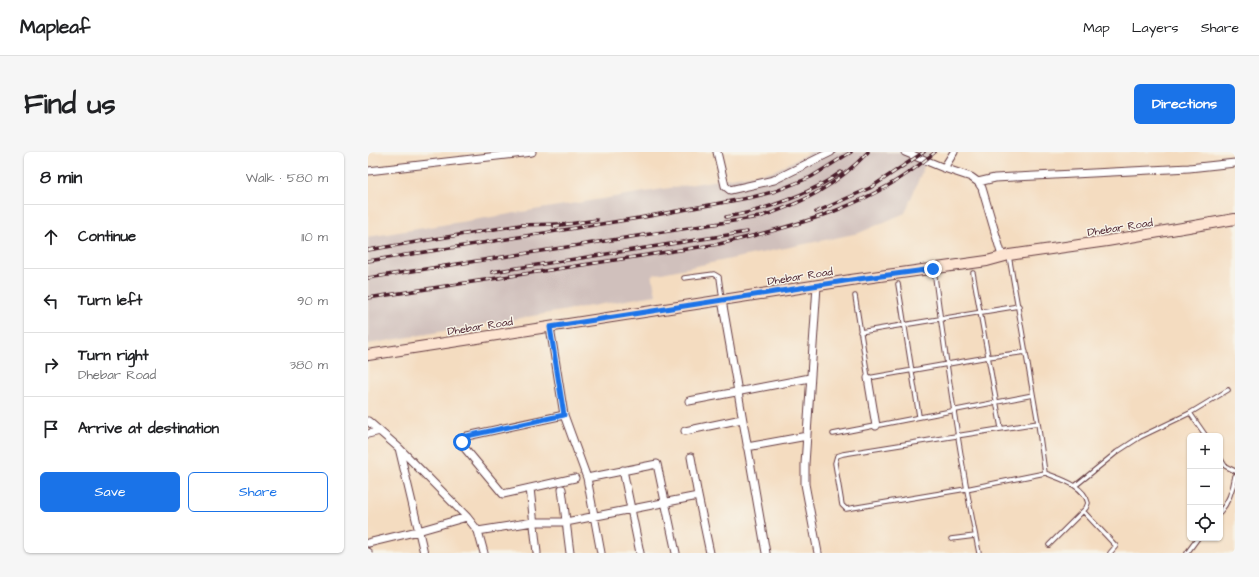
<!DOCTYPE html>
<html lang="en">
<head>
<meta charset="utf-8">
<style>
  body { margin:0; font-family:"Architects Daughter",sans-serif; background:#f6f6f6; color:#202124 }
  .controls { position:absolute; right:12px; bottom:12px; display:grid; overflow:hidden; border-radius:6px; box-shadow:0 1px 3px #0004 }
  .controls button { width:36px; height:36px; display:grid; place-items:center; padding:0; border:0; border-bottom:1px solid #e0e0e0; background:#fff; color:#202124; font:20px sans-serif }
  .stop { position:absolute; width:12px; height:12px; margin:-9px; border:3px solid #1a73e8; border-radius:50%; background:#fff }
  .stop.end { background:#1a73e8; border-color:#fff; box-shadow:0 1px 4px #0008 }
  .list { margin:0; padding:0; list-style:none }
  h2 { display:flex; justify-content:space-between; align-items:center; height:52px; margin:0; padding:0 16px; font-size:17px }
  h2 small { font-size:13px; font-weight:400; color:#757577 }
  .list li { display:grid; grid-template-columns:26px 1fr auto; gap:12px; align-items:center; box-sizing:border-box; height:64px; padding:0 16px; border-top:1px solid #e0e0e0 }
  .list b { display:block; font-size:15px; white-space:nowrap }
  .list p { margin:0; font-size:13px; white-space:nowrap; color:#757577 }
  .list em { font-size:13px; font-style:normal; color:#757577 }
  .actions { display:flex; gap:8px; padding:12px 16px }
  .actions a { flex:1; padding:9px 0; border:1px solid #1a73e8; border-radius:6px; text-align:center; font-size:14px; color:#1a73e8 }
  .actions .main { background:#1a73e8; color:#fff }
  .icon { flex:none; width:22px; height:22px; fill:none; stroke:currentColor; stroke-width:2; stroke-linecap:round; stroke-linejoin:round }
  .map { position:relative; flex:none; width:867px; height:401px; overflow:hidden; border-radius:6px }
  header { display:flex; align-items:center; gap:24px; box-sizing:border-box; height:56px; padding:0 20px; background:#fff; border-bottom:1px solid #e0e0e0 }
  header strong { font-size:19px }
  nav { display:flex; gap:22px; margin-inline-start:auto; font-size:14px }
  .intro { display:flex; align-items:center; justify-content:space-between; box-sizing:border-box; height:96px; padding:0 24px }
  h1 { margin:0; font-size:28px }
  .button { padding:10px 18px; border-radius:6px; background:#1a73e8; color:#fff; font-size:14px; font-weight:700 }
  main { display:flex; gap:24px; padding:0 24px }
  aside { flex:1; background:#fff; border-radius:6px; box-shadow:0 1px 3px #0004 }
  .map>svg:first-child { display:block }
</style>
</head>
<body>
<header>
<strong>Mapleaf</strong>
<nav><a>Map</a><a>Layers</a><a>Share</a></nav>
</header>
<div class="intro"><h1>Find us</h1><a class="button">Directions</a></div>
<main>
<aside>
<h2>8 min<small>Walk · 580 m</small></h2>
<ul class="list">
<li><svg class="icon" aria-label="ahead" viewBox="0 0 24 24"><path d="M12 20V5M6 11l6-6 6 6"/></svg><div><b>Continue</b></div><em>110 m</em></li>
<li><svg class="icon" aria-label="left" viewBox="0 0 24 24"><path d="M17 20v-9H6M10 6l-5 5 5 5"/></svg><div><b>Turn left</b></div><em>90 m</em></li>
<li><svg class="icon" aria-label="right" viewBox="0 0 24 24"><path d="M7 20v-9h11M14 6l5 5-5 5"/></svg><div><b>Turn right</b><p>Dhebar Road</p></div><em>380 m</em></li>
<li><svg class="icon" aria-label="arrive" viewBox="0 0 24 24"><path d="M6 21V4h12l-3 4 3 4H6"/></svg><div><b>Arrive at destination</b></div></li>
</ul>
<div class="actions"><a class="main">Save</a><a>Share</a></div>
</aside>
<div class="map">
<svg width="867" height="401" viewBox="0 0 867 401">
  <rect width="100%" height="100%" fill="#f7f3e8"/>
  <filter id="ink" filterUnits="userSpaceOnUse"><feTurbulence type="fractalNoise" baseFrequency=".025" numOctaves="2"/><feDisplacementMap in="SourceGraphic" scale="8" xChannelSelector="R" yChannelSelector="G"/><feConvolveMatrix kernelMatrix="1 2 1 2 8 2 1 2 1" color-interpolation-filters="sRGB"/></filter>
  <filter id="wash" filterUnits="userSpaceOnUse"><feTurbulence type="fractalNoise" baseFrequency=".012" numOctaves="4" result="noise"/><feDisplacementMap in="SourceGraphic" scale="16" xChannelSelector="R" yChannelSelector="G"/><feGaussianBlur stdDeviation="0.9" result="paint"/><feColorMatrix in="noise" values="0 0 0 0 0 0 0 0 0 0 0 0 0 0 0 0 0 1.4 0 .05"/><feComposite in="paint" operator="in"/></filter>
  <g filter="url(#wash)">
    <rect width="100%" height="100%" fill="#f4dcc0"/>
    <path fill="#d0c0bc" d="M443,0H562L537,61L491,81L284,123L288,143L0,192V85L406,19Z"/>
  </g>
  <g filter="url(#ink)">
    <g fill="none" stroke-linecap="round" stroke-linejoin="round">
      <g stroke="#643b41" stroke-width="5.5">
        <path id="lane" d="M641,104L670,271L677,321C692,327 716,333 720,351L718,356L681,393
          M605,121L633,276
          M567,125C579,217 592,309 611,401
          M316,126L346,122L351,125L354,147
          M530,132L551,264
          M487,144L500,226L620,205L658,200
          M492,180L651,154
          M822,261L838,284
          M670,271L475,302L469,304L467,311L474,353L478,357L598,337L677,321
          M465,282L665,243
          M852,306L857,314L867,319
          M707,334L749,300L772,285L822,261L860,238
          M715,359L748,394L742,401
          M852,360C861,350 865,337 867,324
          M583,387L607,384
          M819,401L830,386"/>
      </g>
      <g stroke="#643b41" stroke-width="9">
        <path id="street" d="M349,0L357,34L362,38L406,28L463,0
          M537,0L576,16L603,25L610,30L614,36L634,104
          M576,16L586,0
          M0,19L164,0
          M610,30L627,26L821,16L867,11
          M449,134L437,312V332L450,401
          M354,148L398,401
          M182,175L196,263L219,326L233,401
          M500,226L508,274
          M321,249L442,226
          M196,263L99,284L94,290L95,294L135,342L207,326
          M0,269L31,296L56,401
          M317,279L374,267
          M0,282L12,279
          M379,295L439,284
          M31,296L99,365L110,379L116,401
          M323,305L330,344
          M255,318L272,401
          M219,326L289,312L308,401
          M162,336L169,401
          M194,337L202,401
          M110,379L165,370H198L330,344L342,401
          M0,391L50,379L99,365
          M0,400V401"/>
      </g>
      <g stroke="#643b41" stroke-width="12">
        <path id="secondary" d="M0,203L483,128L619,109L641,103L739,89L867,67"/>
      </g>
      <use href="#lane" stroke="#fff" stroke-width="3.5"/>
      <use href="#street" stroke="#fff" stroke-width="7"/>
      <use href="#secondary" stroke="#fde4d1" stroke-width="10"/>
      <g stroke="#4a1f2b" stroke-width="3.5">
        <path id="rail" d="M448,60L502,36L556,0
          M358,65C395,59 443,42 473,20
          M186,74L229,68
          M0,98L152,73L190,72
          M0,109L271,66L385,45L408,39L443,25L483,0
          M124,120L379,80
          M0,126L391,65C434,52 469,33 500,0
          M0,146L351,92C429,74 506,54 567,0"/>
      </g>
      <use href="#rail" stroke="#f7f3e8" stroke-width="2" stroke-dasharray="6" stroke-linecap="butt"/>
    </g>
  </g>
  <g fill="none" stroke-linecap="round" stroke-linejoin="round" filter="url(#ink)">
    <path stroke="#1a73e8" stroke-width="5" d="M94,290L99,284L196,263L182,175L483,128L565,117"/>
  </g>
  <g text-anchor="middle" stroke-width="3" stroke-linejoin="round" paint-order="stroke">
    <g font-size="11" fill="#4a1f2b" stroke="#f7f3e8">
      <text transform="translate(752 75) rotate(-9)" y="4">Dhebar Road</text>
      <text transform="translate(432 124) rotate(-9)" y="4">Dhebar Road</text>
      <text transform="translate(112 174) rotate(-9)" y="4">Dhebar Road</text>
    </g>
  </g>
</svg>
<div class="controls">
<button>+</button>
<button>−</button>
<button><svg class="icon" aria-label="locate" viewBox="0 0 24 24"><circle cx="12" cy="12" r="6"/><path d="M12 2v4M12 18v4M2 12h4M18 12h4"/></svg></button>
</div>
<div class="stop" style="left:94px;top:290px"></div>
<div class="stop end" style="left:565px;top:117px"></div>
</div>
</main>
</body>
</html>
